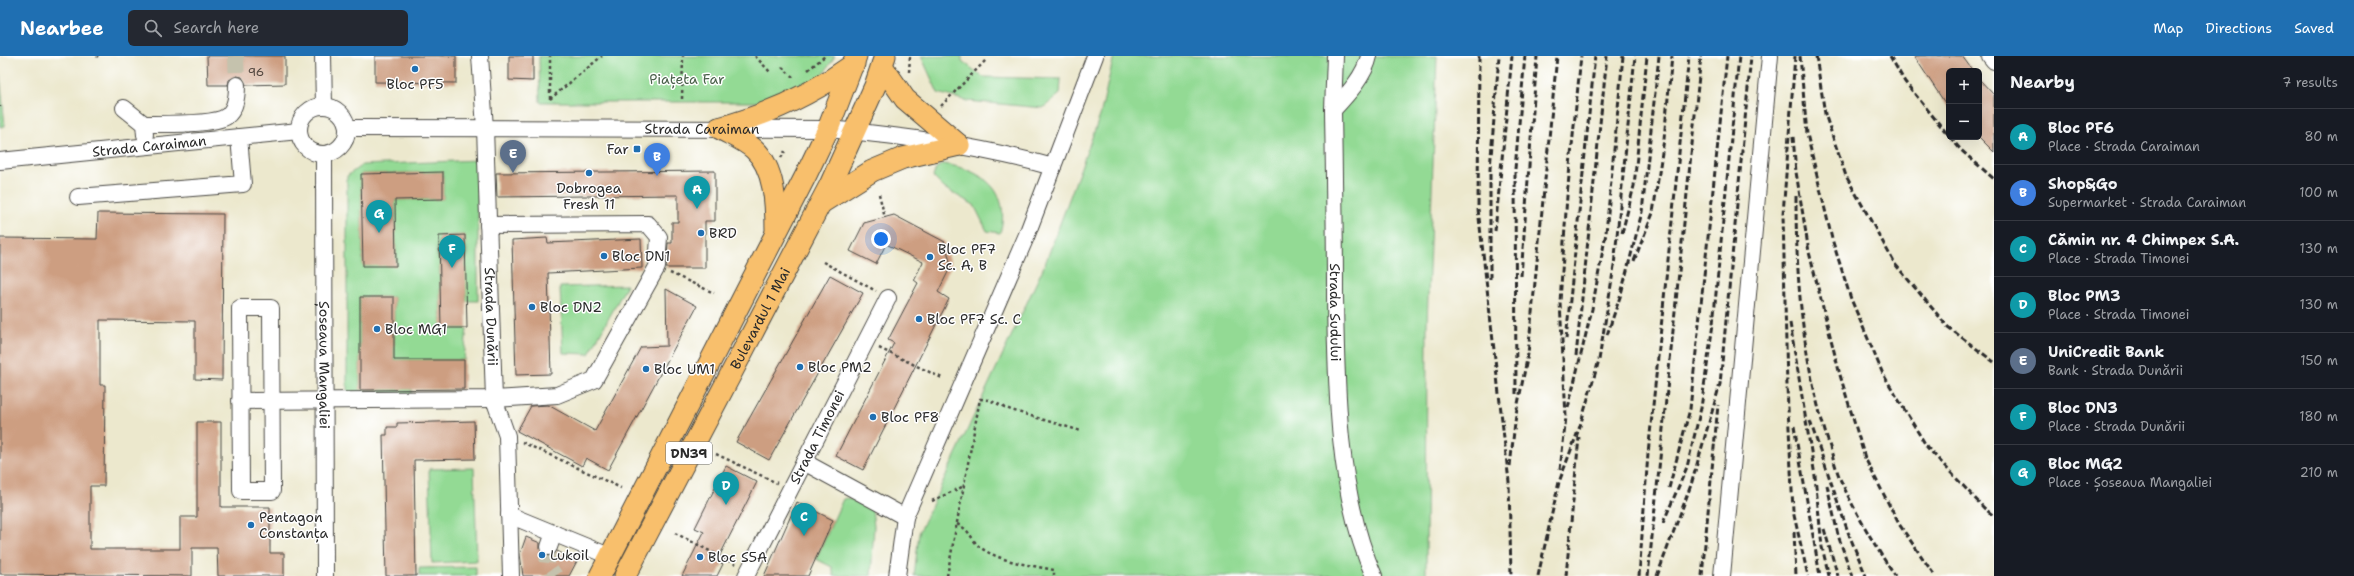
<!DOCTYPE html>
<html lang="en">
<head>
<meta charset="utf-8">
<style>
  body { margin:0; font-family:"Shantell Sans",sans-serif; background:#242831; color:#f1f3f6 }
  .controls { position:absolute; right:12px; top:12px; display:grid; overflow:hidden; border-radius:6px; box-shadow:0 4px 16px #0002 }
  .controls button { width:36px; height:36px; display:grid; place-items:center; padding:0; border:0; border-bottom:1px solid #363941; background:#171b24; color:#f1f3f6; font:20px sans-serif }
  .you { position:absolute; left:881px; top:183px; width:14px; height:14px; margin:-10px; border:3px solid #fff; border-radius:50%; background:#1a73e8; box-shadow:0 0 0 6px #1a73e833 }
  .badge { display:grid; place-items:center; width:26px; height:26px; border-radius:50%; background:#1f6fb2; color:#fff; font-size:13px; font-weight:700 }
  .pin { position:absolute; translate:-50% -33px; filter:drop-shadow(0 1px 2px #0008) }
  .pin::after { content:''; position:absolute; top:21px; width:14px; height:12px; background:inherit; clip-path:polygon(0 0,100% 0,50% 100%) }
  .list { margin:0; padding:0; list-style:none }
  h2 { display:flex; justify-content:space-between; align-items:center; height:52px; margin:0; padding:0 16px; font-size:17px }
  h2 small { font-size:13px; font-weight:400; color:#9ea1a6 }
  .list li { display:grid; grid-template-columns:26px 1fr auto; gap:12px; align-items:center; box-sizing:border-box; height:56px; padding:0 16px; border-top:1px solid #363941 }
  .list b { display:block; font-size:15px; white-space:nowrap }
  .list p { margin:0; font-size:13px; white-space:nowrap; color:#9ea1a6 }
  .list em { font-size:13px; font-style:normal; color:#9ea1a6 }
  .icon { flex:none; width:22px; height:22px; fill:none; stroke:currentColor; stroke-width:2; stroke-linecap:round; stroke-linejoin:round }
  .map { position:relative; flex:none; width:1994px; height:520px; overflow:hidden }
  header { display:flex; align-items:center; gap:24px; box-sizing:border-box; height:56px; padding:0 20px; background:#1f6fb2; color:#fff }
  header strong { font-size:19px }
  nav { display:flex; gap:22px; margin-inline-start:auto; font-size:14px }
  .search { width:280px; height:36px; background:#242831; display:flex; align-items:center; gap:10px; box-sizing:border-box; padding:0 14px; border-radius:6px; color:#9ea1a6; font-size:15px }
  main { display:flex }
  aside { flex:1; background:#171b24 }
  .map>svg:first-child { display:block }
</style>
</head>
<body>
<header>
<strong>Nearbee</strong>
<div class="search"><svg class="icon" aria-label="search" viewBox="0 0 24 24"><circle cx="10" cy="10" r="6"/><path d="M15 15l6 6"/></svg>Search here</div>
<nav><a>Map</a><a>Directions</a><a>Saved</a></nav>
</header>
<main>
<div class="map">
<svg width="1994" height="520" viewBox="0 0 1994 520">
  <rect width="100%" height="100%" fill="#fff"/>
  <filter id="ink" filterUnits="userSpaceOnUse"><feTurbulence type="fractalNoise" baseFrequency=".025" numOctaves="2"/><feDisplacementMap in="SourceGraphic" scale="8" xChannelSelector="R" yChannelSelector="G"/><feConvolveMatrix kernelMatrix="1 2 1 2 8 2 1 2 1" color-interpolation-filters="sRGB"/></filter>
  <filter id="wash" filterUnits="userSpaceOnUse"><feTurbulence type="fractalNoise" baseFrequency=".012" numOctaves="4" result="noise"/><feDisplacementMap in="SourceGraphic" scale="16" xChannelSelector="R" yChannelSelector="G"/><feGaussianBlur stdDeviation="0.9" result="paint"/><feColorMatrix in="noise" values="0 0 0 0 0 0 0 0 0 0 0 0 0 0 0 0 0 1.4 0 .05"/><feComposite in="paint" operator="in"/></filter>
  <g filter="url(#wash)">
    <rect width="100%" height="100%" fill="#ece8cd"/>
    <path fill="#93da94" stroke="#5f8260" fill-rule="evenodd" d="M539,0H835L821,22L790,40L762,46H540Z
      M921,0H962V5L983,21L1061,23L1060,38L1043,52L967,45L938,37Z
      M1114,0H1437L1427,268L1426,520H914L919,477L1045,208L1100,60Z
      M0,19L5,70L0,71Z
      M478,104V245H466L465,179L439,180L441,272H467L464,304H394V241H360V333H412L411,340L347,339V120L362,109ZM443,116V143L395,144L396,209L363,210L361,118Z
      M943,108C982,113 1012,135 1000,177L987,175L974,149L944,132L933,121L936,112Z
      M627,229L589,298L563,297L560,231Z
      M474,412L477,505L432,507L429,413Z
      M848,442L872,453L874,470L871,520H834L832,511L816,503L843,443Z
      M476,511V520H419V512Z"/>
    <g id="blocks">
      <path fill="#cd9e81" d="M207,0H285V28L246,29L242,21L237,20L229,24L228,29H208Z
        M375,0H456V27L375,26Z
        M509,0H533V25L509,24Z
        M1914,0H1962L1973,15H1949V53Z
        M1979,23L1994,39V96L1979,81Z
        M715,115V165H705V212H666L668,187H672V166H678V139L497,141L496,117Z
        M443,116V143L395,144L396,210H363L361,118Z
        M98,157L223,158L222,324L195,323V265L100,264V329H105L104,430H90V493H180V461H197V366H221V451H270V497H284V520H218L217,492H192V520L0,518V182L97,183Z
        M894,159L945,186L951,210L938,236L949,243L863,414L836,400L894,287L888,284L918,227L914,224L923,206L886,188L876,208L850,195L864,167Z
        M465,179L467,272H441L439,180Z
        M547,182L548,187L641,183L642,212L548,217L551,318L516,319L512,184Z
        M830,219L863,237L769,404L736,386Z
        M666,233L697,250L608,414L586,402L582,410L517,375L531,350L548,349L595,375L641,291L667,290Z
        M360,241H394V304H464V333L360,334Z
        M474,365L475,403L414,404L416,520H386L383,379H387V371H397V367Z
        M726,410L757,426L717,505L723,508L717,520H682L704,476L695,472Z
        M797,446L833,464L808,520H764Z
        M526,481L540,487V493L545,500H551L557,495L577,505L569,520H523L520,498Z"/>
    </g>
  </g>
  <g filter="url(#ink)">
    <use href="#blocks" fill-opacity="0" stroke="#484743" stroke-width="1"/>
    <g fill="none" stroke-linecap="round" stroke-linejoin="round">
      <path stroke="#c5c2ad" stroke-width="16" stroke-dasharray="16 8" stroke-linecap="butt" d="M236,0L237,29
        M549,491L547,508L555,520"/>
      <g stroke="#484743" stroke-width="18">
        <g id="minor">
          <path d="M323,0L324,50"/>
          <path id="s1" d="M480,0L485,72L494,343L507,380L511,520"/>
          <path id="s2" d="M1369,0C1365,20 1346,40 1333,54C1334,116 1335,178 1335,239C1336,328 1337,438 1374,520"/>
          <path d="M1990,0L1994,5"/>
          <circle cx="323" cy="74" r="24"/>
          <path d="M124,52L144,68L145,79"/>
          <path d="M1333,54L1335,0"/>
          <path d="M144,68C159,68 216,69 227,60C236,53 237,39 237,29"/>
          <path id="s3" d="M347,72L828,73C904,80 979,90 1053,111"/>
          <path id="s4" d="M324,98L325,520"/>
          <path id="s5" d="M0,105L299,75"/>
          <path d="M78,141L243,128L239,81"/>
          <path d="M240,252H271L272,435H241Z"/>
          <path d="M240,345L494,343L557,339L594,324L657,211L659,181L648,168L488,169"/>
          <path d="M804,406L905,461"/>
          <path d="M509,459L609,500"/>
          <path d="M549,491L554,477"/>
          <path id="s6" d="M746,520L888,242"/>
          <path d="M897,520L905,461L1026,181L1095,0"/>
          <path d="M1722,520L1770,0"/>
        </g>
      </g>
      <g stroke="#484743" stroke-width="23">
        <g id="major">
          <path d="M882,10L905,43L959,89"/>
          <path d="M719,72C767,59 814,37 854,8"/>
          <path d="M719,72C731,79 744,84 754,93C775,112 776,149 776,175"/>
          <path d="M821,147L872,115L903,102L959,89"/>
          <path d="M600,520L806,119L828,73L856,0"/>
          <path id="s7" d="M625,520L830,129L875,30L885,0"/>
        </g>
      </g>
      <path stroke="#484743" stroke-width="2.5" stroke-dasharray="3 3" stroke-linecap="butt" d="M97,0L98,1
        M755,0L771,17
        M782,11L795,23
        M808,14L825,0
        M909,16L910,0
        M550,43L602,0
        M550,43V0
        M682,43L683,0
        M0,50V51
        M941,50L987,3
        M781,102L785,95
        M879,138L885,162
        M823,206L876,235
        M670,217L714,237
        M879,292L942,322
        M522,386L621,432
        M716,398L777,427
        M932,445L964,430
        M957,468C972,475 971,485 981,492C1001,506 1030,509 1054,514V520
        M675,477L735,508
        M947,520L980,343L989,344L1011,354L1081,375"/>
      <use href="#minor" stroke="#fff" stroke-width="16"/>
      <use href="#major" stroke="#f8bf6c" stroke-width="21"/>
      <path stroke="#2b2b2b" stroke-width="3" stroke-dasharray="6 3" stroke-linecap="butt" d="M1479,0L1478,153L1509,426L1511,520
        M1795,0L1783,158L1787,331L1793,455L1808,520
        M1800,0L1807,78L1832,183L1851,243L1883,318L1927,391L1984,452L1994,460
        M1816,0L1825,58L1846,120L1895,208L1948,271L1994,306
        M1890,0L1905,26L1949,80
        M1793,81L1796,116L1809,196L1840,319L1865,402L1899,468L1935,520
        M1950,81L1961,94L1994,123
        M1796,140C1796,224 1802,301 1827,382C1832,396 1835,412 1841,425C1856,458 1875,490 1895,520
        M1495,175L1512,0
        M1622,177L1634,130L1647,0
        M1634,205L1653,157L1664,83L1672,0
        M1521,220L1537,0
        M1490,223V113L1499,0
        M1790,267L1815,420L1822,491L1829,520
        M1607,279L1621,238L1642,156L1659,0
        M1566,283L1595,0
        M1576,300L1607,0
        M1516,338L1515,113L1525,0
        M1568,352L1592,253L1606,177L1623,0
        M1810,365L1848,476L1866,520
        M1794,370L1820,520
        M1510,410L1516,358L1528,298L1557,0
        M1560,414L1566,361L1560,246L1567,140L1581,0
        M1827,429L1838,479L1852,520
        M1669,432L1690,353L1727,0
        M1663,467L1687,411L1701,352L1713,268L1739,0
        M1824,473L1838,520
        M1794,476L1796,520
        M1538,520L1559,426L1580,370L1599,304L1614,210L1635,0
        M1566,520L1579,381
        M1639,520L1648,398L1689,0
        M1648,520L1701,0
        M1657,520L1691,429L1720,328L1751,0
        M1702,520L1718,349"/>
    </g>
  </g>
  <g fill="#1f6fb2" stroke="#fff" stroke-width="1.5">
    <circle cx="415" cy="13" r="4"/>
    <rect x="633" y="89" width="8" height="8" rx="2"/>
    <circle cx="589" cy="117" r="4"/>
    <circle cx="701" cy="177" r="4"/>
    <circle cx="604" cy="200" r="4"/>
    <circle cx="930" cy="201" r="4"/>
    <circle cx="532" cy="251" r="4"/>
    <circle cx="919" cy="263" r="4"/>
    <circle cx="377" cy="273" r="4"/>
    <circle cx="800" cy="311" r="4"/>
    <circle cx="646" cy="313" r="4"/>
    <circle cx="873" cy="361" r="4"/>
    <circle cx="251" cy="469" r="4"/>
    <circle cx="542" cy="499" r="4"/>
    <circle cx="700" cy="501" r="4"/>
  </g>
  <g text-anchor="middle" stroke-width="3" stroke-linejoin="round" paint-order="stroke">
    <g font-size="12" fill="#544840">
      <text x="256" y="20">96</text>
    </g>
    <rect fill="#fff" stroke="#6b6b6b" stroke-width="1" x="666" y="386" width="46" height="22" rx="3"/>
    <g font-size="13" font-weight="bold" fill="#2b2b2b">
      <text x="689" y="402">DN39</text>
    </g>
    <g font-size="14" fill="#4a604a" stroke="#fff">
      <text x="687" y="28">Piațeta Far</text>
    </g>
    <g font-size="14" fill="#2b2b2b" stroke="#fff" text-anchor="start">
      <text x="415" y="33" text-anchor="middle">Bloc PF5</text>
      <text x="629" y="98" text-anchor="end">Far</text>
      <text x="589" y="137" text-anchor="middle">Dobrogea<tspan x="589" dy="16">Fresh 11</tspan></text>
      <text x="709" y="182">BRD</text>
      <text x="938" y="198">Bloc PF7<tspan x="938" dy="16">Sc. A, B</tspan></text>
      <text x="612" y="205">Bloc DN1</text>
      <text x="540" y="256">Bloc DN2</text>
      <text x="927" y="268">Bloc PF7 Sc. C</text>
      <text x="385" y="278">Bloc MG1</text>
      <text x="808" y="316">Bloc PM2</text>
      <text x="654" y="318">Bloc UM1</text>
      <text x="881" y="366">Bloc PF8</text>
      <text x="259" y="466">Pentagon<tspan x="259" dy="16">Constanța</tspan></text>
      <text x="550" y="504">Lukoil</text>
      <text x="708" y="506">Bloc S5A</text>
    </g>
    <g font-size="14" fill="#2b2b2b" stroke="#fff">
      <text dy="5" stroke="none"><textPath href="#s3" startOffset="355">Strada Caraiman</textPath></text>
      <text dy="5" stroke="none"><textPath href="#s5" startOffset="150">Strada Caraiman</textPath></text>
      <text dy="5" stroke="none"><textPath href="#s2" startOffset="268">Strada Sudului</textPath></text>
      <text dy="5" stroke="none"><textPath href="#s1" startOffset="261">Strada Dunării</textPath></text>
      <text dy="5" stroke="none"><textPath href="#s7" startOffset="291">Bulevardul 1 Mai</textPath></text>
      <text dy="5" stroke="none"><textPath href="#s4" startOffset="211">Șoseaua Mangaliei</textPath></text>
      <text dy="5" stroke="none"><textPath href="#s6" startOffset="156">Strada Timonei</textPath></text>
    </g>
  </g>
</svg>
<div class="controls">
<button>+</button>
<button>−</button>
</div>
<div class="you"></div>
<div class="pin badge" style="left:697px;top:153px;background:#0f9aa8">A</div>
<div class="pin badge" style="left:657px;top:120px;background:#3f7fe0">B</div>
<div class="pin badge" style="left:804px;top:480px;background:#0f9aa8">C</div>
<div class="pin badge" style="left:726px;top:449px;background:#0f9aa8">D</div>
<div class="pin badge" style="left:513px;top:117px;background:#5c6f8a">E</div>
<div class="pin badge" style="left:452px;top:212px;background:#0f9aa8">F</div>
<div class="pin badge" style="left:379px;top:177px;background:#0f9aa8">G</div>
</div>
<aside>
<h2>Nearby<small>7 results</small></h2>
<ul class="list">
<li><span class="badge" style="background:#0f9aa8">A</span><div><b>Bloc PF6</b><p>Place · Strada Caraiman</p></div><em>80 m</em></li>
<li><span class="badge" style="background:#3f7fe0">B</span><div><b>Shop&amp;Go</b><p>Supermarket · Strada Caraiman</p></div><em>100 m</em></li>
<li><span class="badge" style="background:#0f9aa8">C</span><div><b>Cămin nr. 4 Chimpex S.A.</b><p>Place · Strada Timonei</p></div><em>130 m</em></li>
<li><span class="badge" style="background:#0f9aa8">D</span><div><b>Bloc PM3</b><p>Place · Strada Timonei</p></div><em>130 m</em></li>
<li><span class="badge" style="background:#5c6f8a">E</span><div><b>UniCredit Bank</b><p>Bank · Strada Dunării</p></div><em>150 m</em></li>
<li><span class="badge" style="background:#0f9aa8">F</span><div><b>Bloc DN3</b><p>Place · Strada Dunării</p></div><em>180 m</em></li>
<li><span class="badge" style="background:#0f9aa8">G</span><div><b>Bloc MG2</b><p>Place · Șoseaua Mangaliei</p></div><em>210 m</em></li>
</ul>
</aside>
</main>
</body>
</html>
